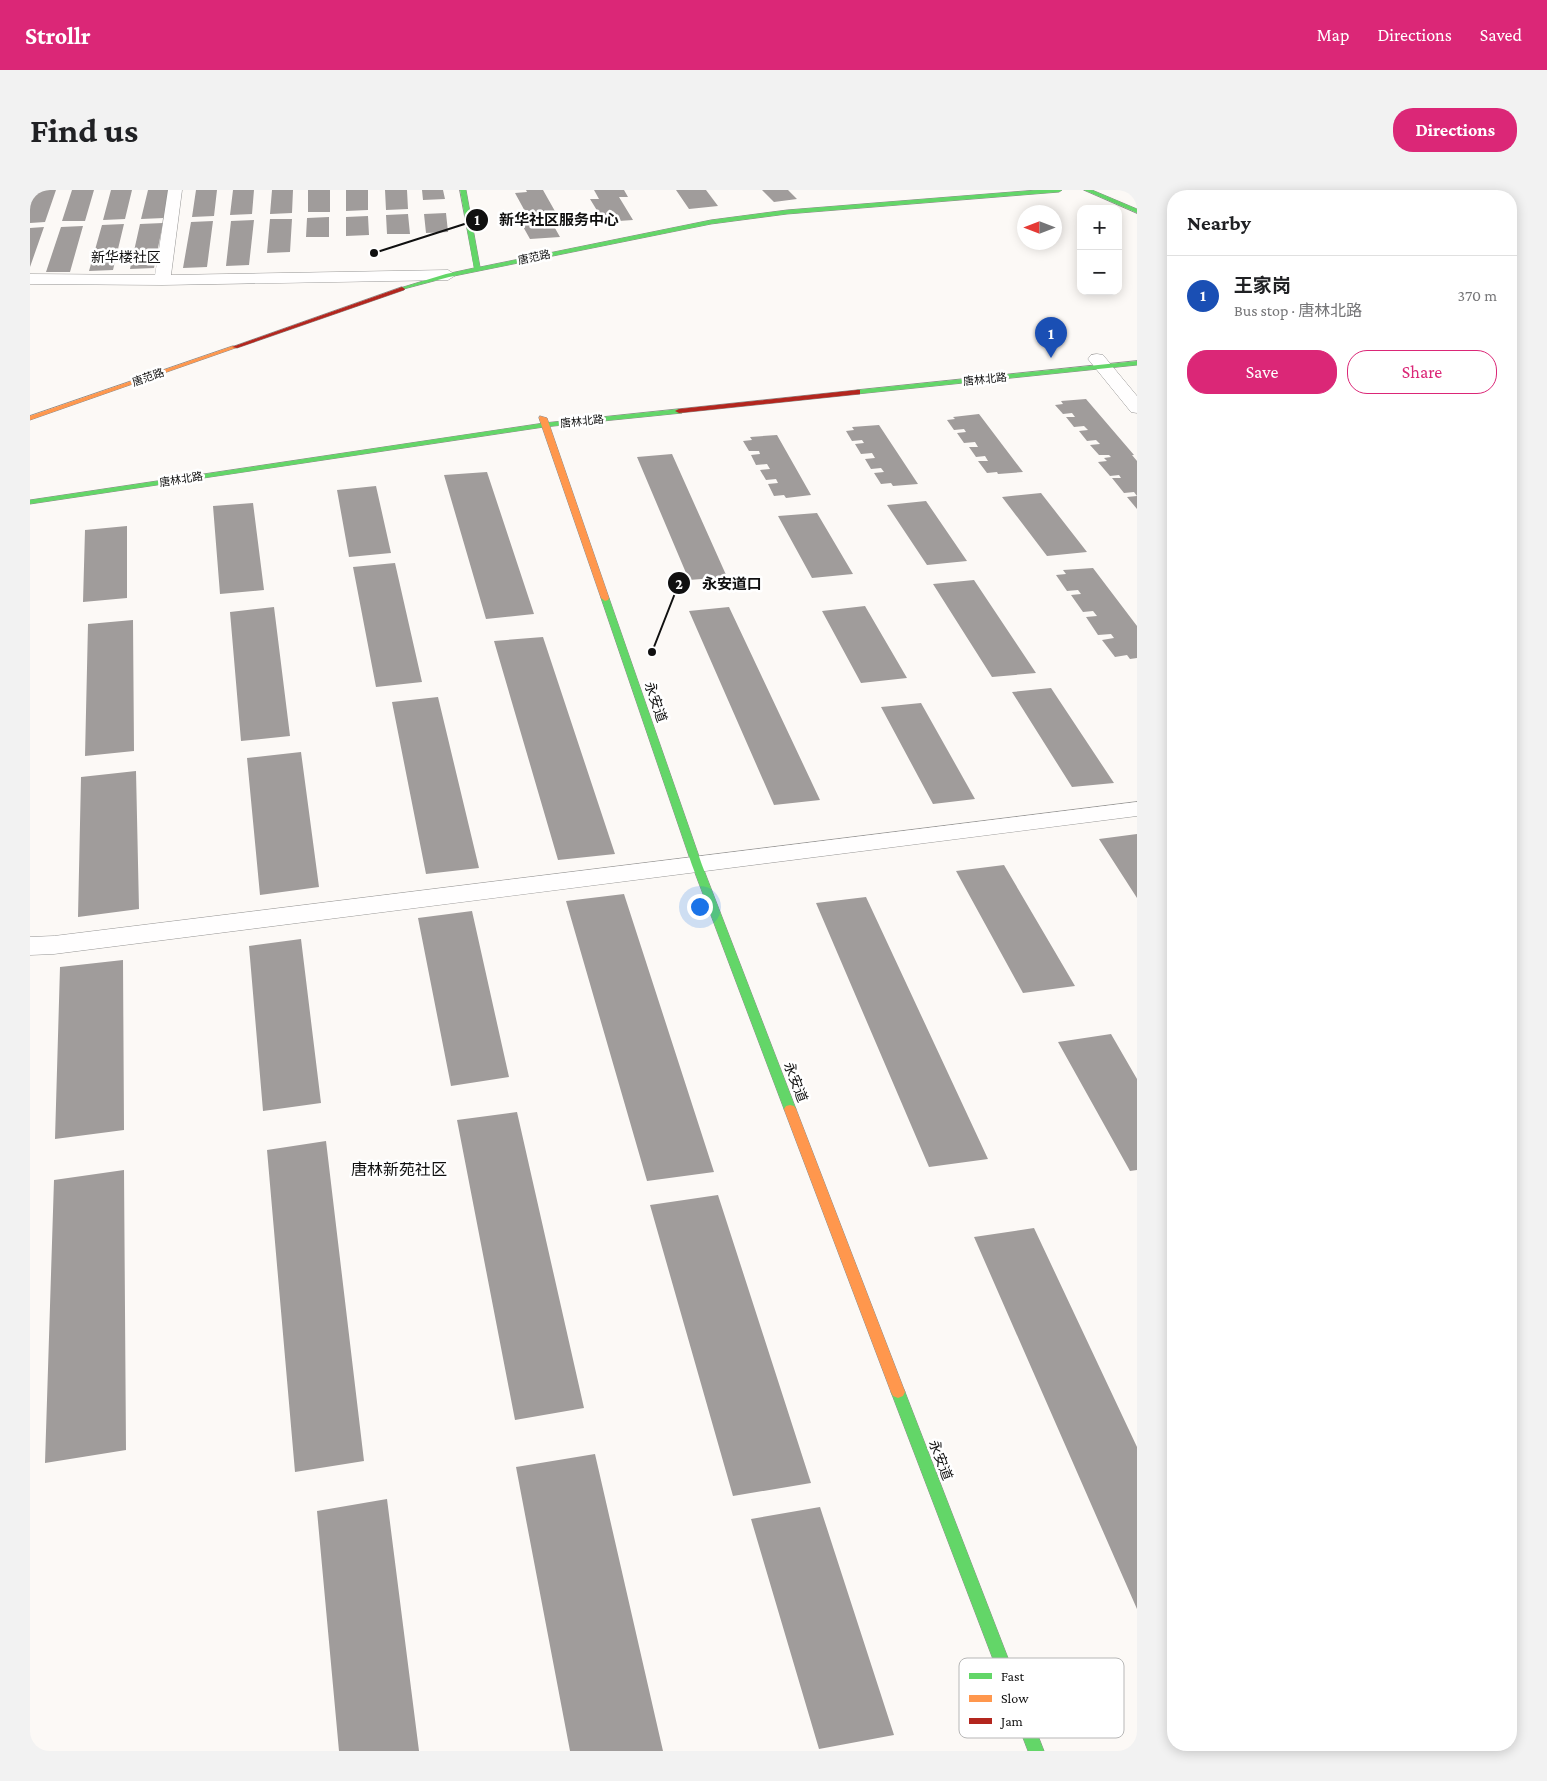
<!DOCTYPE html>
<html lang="en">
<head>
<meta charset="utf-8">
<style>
  body { margin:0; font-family:"Crimson Pro","Noto Sans SC",serif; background:#f2f2f2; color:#202124 }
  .controls { position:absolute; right:15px; top:15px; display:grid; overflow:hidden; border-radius:10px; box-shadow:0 2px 12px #0003 }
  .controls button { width:45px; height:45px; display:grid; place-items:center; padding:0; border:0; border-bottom:1px solid #e0e0e0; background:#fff; color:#202124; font:25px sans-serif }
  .compass { position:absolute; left:987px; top:15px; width:45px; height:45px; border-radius:50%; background:#fff; box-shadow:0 2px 12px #0003; rotate:270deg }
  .you { position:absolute; left:669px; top:716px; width:18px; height:18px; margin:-12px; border:4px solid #fff; border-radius:50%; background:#1a73e8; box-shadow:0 0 0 8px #1a73e833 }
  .badge { display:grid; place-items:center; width:32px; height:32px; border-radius:50%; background:#db2777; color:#fff; font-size:16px; font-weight:700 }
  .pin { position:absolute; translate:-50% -41px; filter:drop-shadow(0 1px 2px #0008) }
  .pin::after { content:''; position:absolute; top:26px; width:18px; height:15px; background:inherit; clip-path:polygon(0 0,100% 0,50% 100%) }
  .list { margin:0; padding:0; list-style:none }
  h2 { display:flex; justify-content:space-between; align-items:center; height:65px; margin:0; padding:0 20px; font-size:21px }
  h2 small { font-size:16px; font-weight:400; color:#757577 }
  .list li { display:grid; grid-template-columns:32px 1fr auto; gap:15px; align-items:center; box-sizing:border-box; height:80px; padding:0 20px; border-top:1px solid #e0e0e0 }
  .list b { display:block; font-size:19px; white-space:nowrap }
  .list p { margin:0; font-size:16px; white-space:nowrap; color:#757577 }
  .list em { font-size:16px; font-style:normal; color:#757577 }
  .actions { display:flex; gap:10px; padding:15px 20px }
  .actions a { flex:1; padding:11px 0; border:1px solid #db2777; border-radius:20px; text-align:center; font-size:18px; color:#db2777 }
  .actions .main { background:#db2777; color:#fff }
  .map { position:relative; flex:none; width:1107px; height:1561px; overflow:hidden; border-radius:20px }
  header { display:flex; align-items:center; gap:30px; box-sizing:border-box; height:70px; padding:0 25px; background:#db2777; color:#fff }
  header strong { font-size:24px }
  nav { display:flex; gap:28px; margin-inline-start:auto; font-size:18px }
  .intro { display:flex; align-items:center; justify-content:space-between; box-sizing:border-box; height:120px; padding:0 30px }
  h1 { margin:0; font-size:35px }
  .button { padding:12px 22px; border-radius:20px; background:#db2777; color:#fff; font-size:18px; font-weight:700 }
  main { display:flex; gap:30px; padding:0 30px }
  aside { flex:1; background:#fff; border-radius:20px; box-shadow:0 2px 12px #0003 }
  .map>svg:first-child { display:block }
</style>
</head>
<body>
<header>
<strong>Strollr</strong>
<nav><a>Map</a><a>Directions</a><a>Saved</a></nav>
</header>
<div class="intro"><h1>Find us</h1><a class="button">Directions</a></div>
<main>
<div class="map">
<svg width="1107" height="1561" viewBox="0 0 1107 1561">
  <rect width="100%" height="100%" fill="#fcf9f6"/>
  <path fill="#a09c9b" d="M4,0H26L15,32L0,33V12Z
    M42,0H64L55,31H32Z
    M81,0H102L95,29L73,30Z
    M118,0H139L134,28L111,29Z
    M166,0H187L184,26L162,27Z
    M203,0H224L222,24L200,25Z
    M242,0H263L262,23L240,24Z
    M278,0H300V22H278Z
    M316,0H338V20L316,21Z
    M355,0H377L378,19L356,20Z
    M392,0H413L415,9L393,10Z
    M496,0H513L526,23L517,24L530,47L500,49L487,26L497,25L485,3L497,2Z
    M564,0H594L598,7H589L603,30L574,32L560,9H569Z
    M646,0H676L688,16L659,19Z
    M732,0H758L767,9L744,12Z
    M416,23L418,42L396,43L394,24Z
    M378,24L380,44H357L356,25Z
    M338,26L339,45L316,46V27Z
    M299,27V47H276L277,28Z
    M240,29H262L260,62L237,63Z
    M224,30L219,75L196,76L201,31Z
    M183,31L177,77L153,78L161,32Z
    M133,33L124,78L100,79L110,34Z
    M94,34L83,80L59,81L72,35Z
    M53,36L40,82H16L31,37Z
    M14,37L0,77V38Z
    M1056,209L1104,265H1102L1107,271V306L1104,302L1094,303L1082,288H1091L1089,285L1080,286L1068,272L1077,271L1074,268L1081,267L1079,265H1069L1060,255L1070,254L1066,250L1057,251L1049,241L1058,240L1054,236L1044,237L1036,227H1045L1042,223L1033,224L1025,215L1033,214L1031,211Z
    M949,224L993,282L968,284L967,282L957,283L948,271H958L955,266L946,267L939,257H948L945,252L934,253L927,243L936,242L934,239L924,240L917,230L925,229L923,227Z
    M849,235L888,294L863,296L861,293L851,294L844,283L854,282L851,278L841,279L835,269L845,268L842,263L831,264L825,254L834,253L832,250L822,251L816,241L824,240L822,237Z
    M747,245L781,305L756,308L754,305L744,306L738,294L748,293L746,289L736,290L730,280L740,279L737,274L726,275L721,265L730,264L729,261H719L713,251L722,250L720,247Z
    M642,264L697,387L659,390L607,267Z
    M457,282L504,424L456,429L414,285Z
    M346,296L361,363L319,367L307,300Z
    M1011,303L1057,362L1017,366L972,307Z
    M1107,306V319L1097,307Z
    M896,311L937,371L897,375L857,315Z
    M223,313L234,400L190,404L183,316Z
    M787,323L823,384L782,388L748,326Z
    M97,336V408L53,412L55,340Z
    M365,373L392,492L346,497L323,377Z
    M1063,378L1107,436V468L1100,469L1097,465L1085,467L1072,450L1084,448L1081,444L1068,445L1056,427L1067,426L1063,421L1053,422L1041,405L1051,404L1048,400L1037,401L1026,385L1036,384L1033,380Z
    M944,390L1006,483L962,487L903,394Z
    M835,416L877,488L831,493L792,421Z
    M244,417L260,546L211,551L200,422Z
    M699,417L790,610L744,615L659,421Z
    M103,430L104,561L55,566L58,434Z
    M513,447L585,664L528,670L464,451Z
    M1021,498L1084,593L1042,597L982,502Z
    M408,507L449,678L396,684L362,512Z
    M891,513L945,609L903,614L851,517Z
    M271,562L289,697L230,705L217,568Z
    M106,581L109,719L48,727L51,587Z
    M1107,644V708L1069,649Z
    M974,675L1045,796L993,803L926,681Z
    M594,704L684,982L617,991L536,711Z
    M836,707L958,969L899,977L786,713Z
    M442,721L479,887L421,896L388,728Z
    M271,749L291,913L233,921L219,756Z
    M93,770L94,940L25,949L30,777Z
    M1081,844L1107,889V980L1100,981L1028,852Z
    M487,922L554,1218L485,1230L427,930Z
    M296,951L334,1271L265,1282L237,960Z
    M94,980L96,1260L15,1273L24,990Z
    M688,1005L781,1293L703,1306L620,1015Z
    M1004,1038L1107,1257V1419L944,1047Z
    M565,1264L633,1561H540L486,1277Z
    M357,1309L389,1561H309L287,1321Z
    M790,1317L864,1545L789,1559L721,1329Z"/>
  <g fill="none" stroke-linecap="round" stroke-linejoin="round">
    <g stroke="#969594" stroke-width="1">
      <path id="street" d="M138,0H152L141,85L418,80L426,85L418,90L132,95L0,94V84L125,85Z
        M1067,164L1073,165L1107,206V223L1101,222L1058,169L1061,165Z
        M1107,612V626L24,764L0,765V747L24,746Z"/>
    </g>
    <g stroke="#8d8c8a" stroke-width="1">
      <path id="fast" d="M430,0H436L450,77L681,30L757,20L1007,0H1032L1029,2L757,24L681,34L419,87L370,100V98L416,84L444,78Z
        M1054,0H1062L1107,19V23Z
        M1107,171V175L827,204L823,202L827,200Z
        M649,219L653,221L652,223L514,237L0,314V310L514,233Z
        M575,405L579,408L672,675L766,919L764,922H756L754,919L662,675L571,408Z
        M868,1196L873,1198L875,1202L1014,1561H998L861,1202L863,1198Z"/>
    </g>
    <g stroke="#8d8c8a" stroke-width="1">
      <path id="slow" d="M203,156L208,157L0,230V226Z
        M510,226L517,228L579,408L578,410L575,411L571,408L509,228Z
        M760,915L764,916L766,919L875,1202L873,1206L868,1208L863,1206L861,1202L754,919L756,916Z"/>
    </g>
    <g stroke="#8d8c8a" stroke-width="1">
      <path id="jam" d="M372,97L375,99L374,100L207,158L202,157Z
        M827,200H830V204L649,223L645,221L649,219Z"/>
    </g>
    <use href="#street" fill="#fffefe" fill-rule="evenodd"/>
    <use href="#fast" fill="#63d668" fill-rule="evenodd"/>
    <use href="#slow" fill="#ff974d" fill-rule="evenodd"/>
    <use href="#jam" fill="#b3261e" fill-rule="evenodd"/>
  </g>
  <g text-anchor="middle" stroke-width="5" stroke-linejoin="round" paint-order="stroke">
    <g font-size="11" fill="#101010" stroke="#fff">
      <text transform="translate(504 67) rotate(-12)" y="4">唐范路</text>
      <text transform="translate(118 187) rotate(-19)" y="4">唐范路</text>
      <text transform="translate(955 189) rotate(-6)" y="4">唐林北路</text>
      <text transform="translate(552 231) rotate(-6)" y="4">唐林北路</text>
      <text transform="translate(151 289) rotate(-9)" y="4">唐林北路</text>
    </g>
    <g font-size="14" fill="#101010" stroke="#fff">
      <text x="96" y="72">新华楼社区</text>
    </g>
    <g font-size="14" fill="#101010" stroke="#fff">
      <text transform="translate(626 512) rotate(71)" y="5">永安道</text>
      <text transform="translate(766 892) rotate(69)" y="5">永安道</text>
      <text transform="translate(911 1270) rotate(69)" y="5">永安道</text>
    </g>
    <g font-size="16" fill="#101010" stroke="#fff">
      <text x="369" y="985">唐林新苑社区</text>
    </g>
  </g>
  <rect x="929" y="1468" width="165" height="80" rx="8" fill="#fff" stroke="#b7b7b7" stroke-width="1"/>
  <rect x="939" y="1483" width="23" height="6" fill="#63d668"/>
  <rect x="939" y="1505" width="23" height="7" fill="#ff974d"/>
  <rect x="939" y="1528" width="23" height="6" fill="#b3261e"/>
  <g font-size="14" fill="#101010">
    <text x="971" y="1491">Fast</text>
    <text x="971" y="1513">Slow</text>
    <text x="971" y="1536">Jam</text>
  </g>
  <path fill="none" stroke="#101010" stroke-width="2" d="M344 63L447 30M622 462L649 393"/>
  <g fill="#101010" stroke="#fff" stroke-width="2">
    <circle cx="344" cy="63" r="5"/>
    <circle cx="622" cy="462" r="5"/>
    <circle cx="447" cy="30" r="12"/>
    <circle cx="649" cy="393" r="12"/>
  </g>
  <g font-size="15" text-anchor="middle" font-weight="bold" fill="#fff">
    <text x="447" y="35">1</text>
    <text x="649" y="399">2</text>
  </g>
  <g font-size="15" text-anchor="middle" font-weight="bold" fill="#101010" stroke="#fff" stroke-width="5" stroke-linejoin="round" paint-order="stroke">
    <text x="529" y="35">新华社区服务中心</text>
    <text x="702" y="399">永安道口</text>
  </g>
</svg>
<div class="controls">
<button>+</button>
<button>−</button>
</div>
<svg class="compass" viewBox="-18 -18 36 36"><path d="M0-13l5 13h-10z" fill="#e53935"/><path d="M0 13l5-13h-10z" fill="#757577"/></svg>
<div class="you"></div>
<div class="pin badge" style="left:1021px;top:168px;background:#1a4fb4">1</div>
</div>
<aside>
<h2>Nearby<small></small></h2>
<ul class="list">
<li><span class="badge" style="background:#1a4fb4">1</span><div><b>王家岗</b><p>Bus stop · 唐林北路</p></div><em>370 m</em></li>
</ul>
<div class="actions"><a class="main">Save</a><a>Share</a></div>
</aside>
</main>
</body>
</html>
